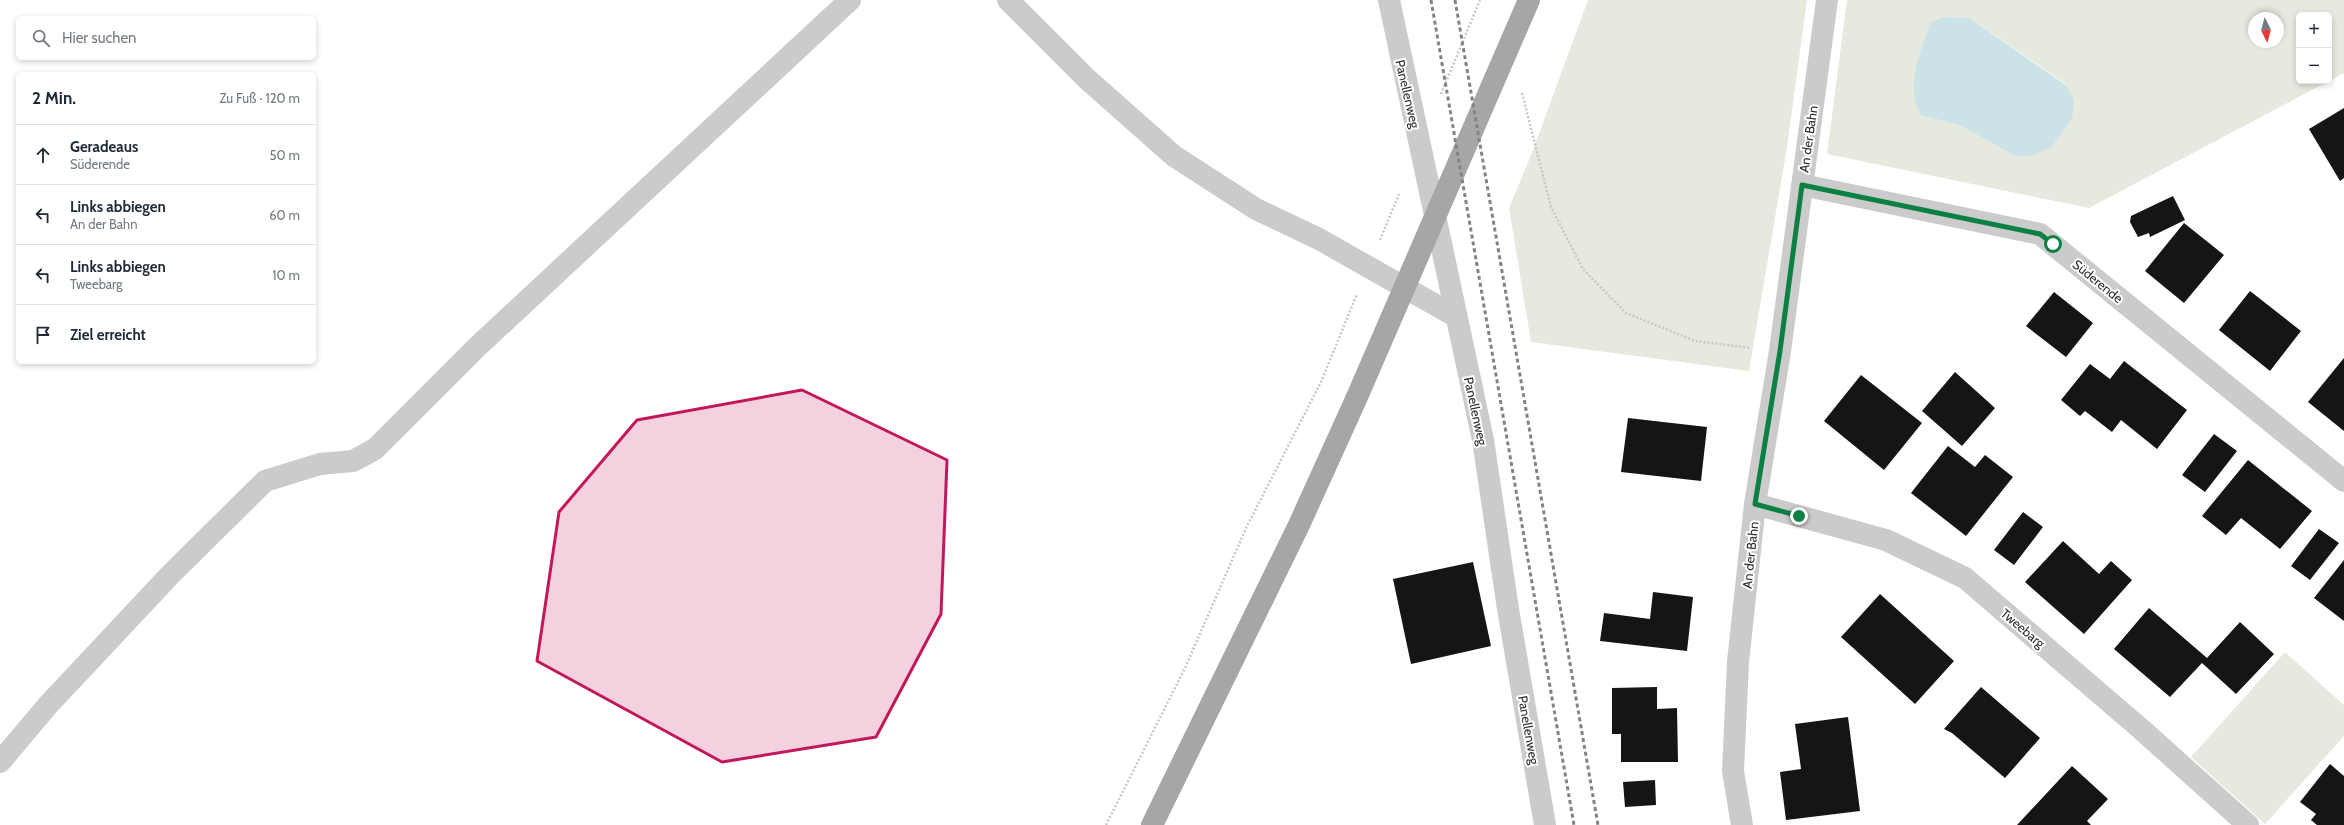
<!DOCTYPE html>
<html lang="de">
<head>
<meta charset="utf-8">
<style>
  body { margin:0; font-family:Cabin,sans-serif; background:#f2f2f3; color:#1f2937 }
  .controls { position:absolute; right:12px; top:12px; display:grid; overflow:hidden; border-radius:6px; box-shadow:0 2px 6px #0003 }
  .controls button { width:36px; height:36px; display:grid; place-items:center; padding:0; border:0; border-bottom:1px solid #e0e1e3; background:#fff; color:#1f2937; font:20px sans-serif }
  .compass { position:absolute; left:2248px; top:12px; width:36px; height:36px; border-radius:50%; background:#fff; box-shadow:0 2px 6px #0003; rotate:174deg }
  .stop { position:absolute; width:12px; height:12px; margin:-9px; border:3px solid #0b8043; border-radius:50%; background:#fff }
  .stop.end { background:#0b8043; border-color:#fff; box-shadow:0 1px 4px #0008 }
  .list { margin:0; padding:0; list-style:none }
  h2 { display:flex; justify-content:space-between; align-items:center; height:52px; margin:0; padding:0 16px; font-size:17px }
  h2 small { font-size:13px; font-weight:400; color:#747a83 }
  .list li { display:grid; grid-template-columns:26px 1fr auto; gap:12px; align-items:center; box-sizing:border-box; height:60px; padding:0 16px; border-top:1px solid #e0e1e3 }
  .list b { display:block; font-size:15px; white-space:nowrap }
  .list p { margin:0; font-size:13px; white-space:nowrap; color:#747a83 }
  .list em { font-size:13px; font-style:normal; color:#747a83 }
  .icon { flex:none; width:22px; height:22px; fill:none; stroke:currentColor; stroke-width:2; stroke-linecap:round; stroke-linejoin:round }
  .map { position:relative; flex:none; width:2344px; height:825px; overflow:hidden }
  .search { position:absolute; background:#fff; box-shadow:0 2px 6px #0003; left:16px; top:16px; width:300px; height:44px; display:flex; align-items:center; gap:10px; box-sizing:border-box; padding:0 14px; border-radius:6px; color:#747a83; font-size:15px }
  .panel { position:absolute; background:#fff; box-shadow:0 2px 6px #0003; left:16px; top:72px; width:300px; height:292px; border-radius:6px }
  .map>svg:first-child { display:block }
</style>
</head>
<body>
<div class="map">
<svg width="2344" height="825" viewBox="0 0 2344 825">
  <rect width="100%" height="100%" fill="#fff"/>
  <path fill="#e6e9dd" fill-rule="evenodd" d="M1588,0H1807L1787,147L1749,371L1531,342L1509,208L1532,153Z
    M1847,0H2344V73L2329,81V15H2299V81H2329L2089,208L1827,154ZM1944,17L1969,18L2066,84L2072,119L2052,147L2032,156L2017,157L1961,126L1921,115ZM2254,18H2278V42H2254Z
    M2285,652L2344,705V736L2265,824L2191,757Z"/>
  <path fill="#cbe2e7" d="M1944,17L1969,18L2066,85L2074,100L2072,119L2052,147L2032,156L2017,157L1961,126L1921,115C1904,86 1921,52 1930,23Z"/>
  <path fill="#151515" d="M2344,108V178L2340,181L2309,129Z
    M2173,196L2185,220L2150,237L2149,233L2138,237L2130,222L2131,216Z
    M2184,223L2224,255L2184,303L2145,271Z
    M2250,291L2301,331L2270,371L2219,330Z
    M2054,292L2093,323L2066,357L2026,326Z
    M2344,358V431L2308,402Z
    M2124,361L2187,410L2157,449L2121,420L2112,432L2085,411L2080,416L2061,400L2090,364L2110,379Z
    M1955,372L1995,408L1962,446L1922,411Z
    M1861,375L1922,423L1884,470L1824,421Z
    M1628,418L1707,427L1701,481L1621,472Z
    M2214,434L2237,451L2205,492L2182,475Z
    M1948,446L1975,467L1985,455L2013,477L1966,536L1911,493Z
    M2248,460L2312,511L2280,549L2241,518L2226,535L2202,516Z
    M2023,512L2043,527L2014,565L1994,550Z
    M2319,529L2339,543L2310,580L2291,566Z
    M2063,541L2099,574L2111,561L2132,580L2084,634L2025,582Z
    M2344,560V621L2314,598Z
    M1473,562L1491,646L1411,664L1393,579Z
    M1653,592L1693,597L1687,651L1600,641L1604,613L1650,619Z
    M1880,594L1954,661L1915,704L1841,637Z
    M2149,608L2207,658L2240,622L2274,654L2236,694L2202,663L2170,697L2114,649Z
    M1657,687V709L1677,708L1678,762H1621V734H1612V688Z
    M1981,687L2040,738L2005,778L1952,733L1944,729Z
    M1848,717L1860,811L1786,820L1780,772L1801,769L1795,724Z
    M2330,764L2344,776V825H2317L2311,820L2316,814L2300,802Z
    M2072,766L2108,799L2087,821L2091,825H2017Z
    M1655,780L1656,805L1625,807L1623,782Z"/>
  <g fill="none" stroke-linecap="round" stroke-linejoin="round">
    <path stroke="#c8c8c8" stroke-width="2.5" stroke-dasharray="2 2" stroke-linecap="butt" d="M1522,93L1551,207L1583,269L1626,313L1695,341L1751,348
      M1441,94L1480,0
      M1380,240L1399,194
      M1106,825L1185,668L1247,526L1321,382L1357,294"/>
    <path stroke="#cbcbcb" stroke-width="22" d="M1008,0L1087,79L1174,156L1256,209L1319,239L1455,316
      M1389,0L1483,440L1508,609L1545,825
      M1802,185L2040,234L2344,481
      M1755,504L1886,540L1965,578L2141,729L2248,825
      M0,762L49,704L170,575L265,481L320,464L353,461L375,449L477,347L850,0
      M1742,825L1733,771L1738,662L1755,504L1780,351L1827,0"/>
    <path stroke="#a6a6a6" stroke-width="22" d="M1152,825L1299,525L1357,397L1529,0"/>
    <path stroke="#838383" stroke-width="3" stroke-dasharray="4 3" stroke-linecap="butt" d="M1431,0L1574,825
      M1455,0L1598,825"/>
  </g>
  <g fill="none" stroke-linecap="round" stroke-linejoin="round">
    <path stroke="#0b8043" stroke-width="5" d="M1799,516L1755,504L1780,351L1802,185L2040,234L2053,244"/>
  </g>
  <path fill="#c2185b" fill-opacity="0.2" stroke="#c2185b" stroke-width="3" stroke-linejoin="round" d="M802,390L947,460L941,614L876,737L722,762L537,661L559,512L637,420Z"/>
  <g text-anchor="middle" stroke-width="4" stroke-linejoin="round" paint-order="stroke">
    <g font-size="13" fill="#2e2e2e" stroke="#fff">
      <text transform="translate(1408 94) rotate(77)" y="5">Panellenweg</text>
      <text transform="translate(1808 139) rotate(-82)" y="5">An der Bahn</text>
      <text transform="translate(2098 281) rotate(39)" y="5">Süderende</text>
      <text transform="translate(1476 411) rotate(78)" y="5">Panellenweg</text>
      <text transform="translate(1750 555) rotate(-84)" y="5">An der Bahn</text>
      <text transform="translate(2023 628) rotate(40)" y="5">Tweebarg</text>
      <text transform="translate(1529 730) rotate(80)" y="5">Panellenweg</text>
    </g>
  </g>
</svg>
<div class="controls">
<button>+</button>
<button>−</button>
</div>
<svg class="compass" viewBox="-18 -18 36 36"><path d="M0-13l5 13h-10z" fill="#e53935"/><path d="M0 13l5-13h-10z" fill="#747a83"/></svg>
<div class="stop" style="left:2053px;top:244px"></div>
<div class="stop end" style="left:1799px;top:516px"></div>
<div class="search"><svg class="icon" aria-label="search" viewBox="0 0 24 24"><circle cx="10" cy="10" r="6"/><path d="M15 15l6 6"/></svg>Hier suchen</div>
<section class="panel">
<h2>2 Min.<small>Zu Fuß · 120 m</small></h2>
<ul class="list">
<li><svg class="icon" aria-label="ahead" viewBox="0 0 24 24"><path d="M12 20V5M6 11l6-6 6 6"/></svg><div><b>Geradeaus</b><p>Süderende</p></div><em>50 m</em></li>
<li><svg class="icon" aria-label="left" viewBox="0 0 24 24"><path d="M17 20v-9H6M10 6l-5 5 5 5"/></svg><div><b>Links abbiegen</b><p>An der Bahn</p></div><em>60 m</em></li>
<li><svg class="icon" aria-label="left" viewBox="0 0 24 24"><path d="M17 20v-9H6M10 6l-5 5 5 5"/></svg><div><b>Links abbiegen</b><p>Tweebarg</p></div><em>10 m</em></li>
<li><svg class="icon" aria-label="arrive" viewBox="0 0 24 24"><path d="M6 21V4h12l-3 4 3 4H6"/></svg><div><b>Ziel erreicht</b></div></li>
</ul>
</section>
</div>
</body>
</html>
